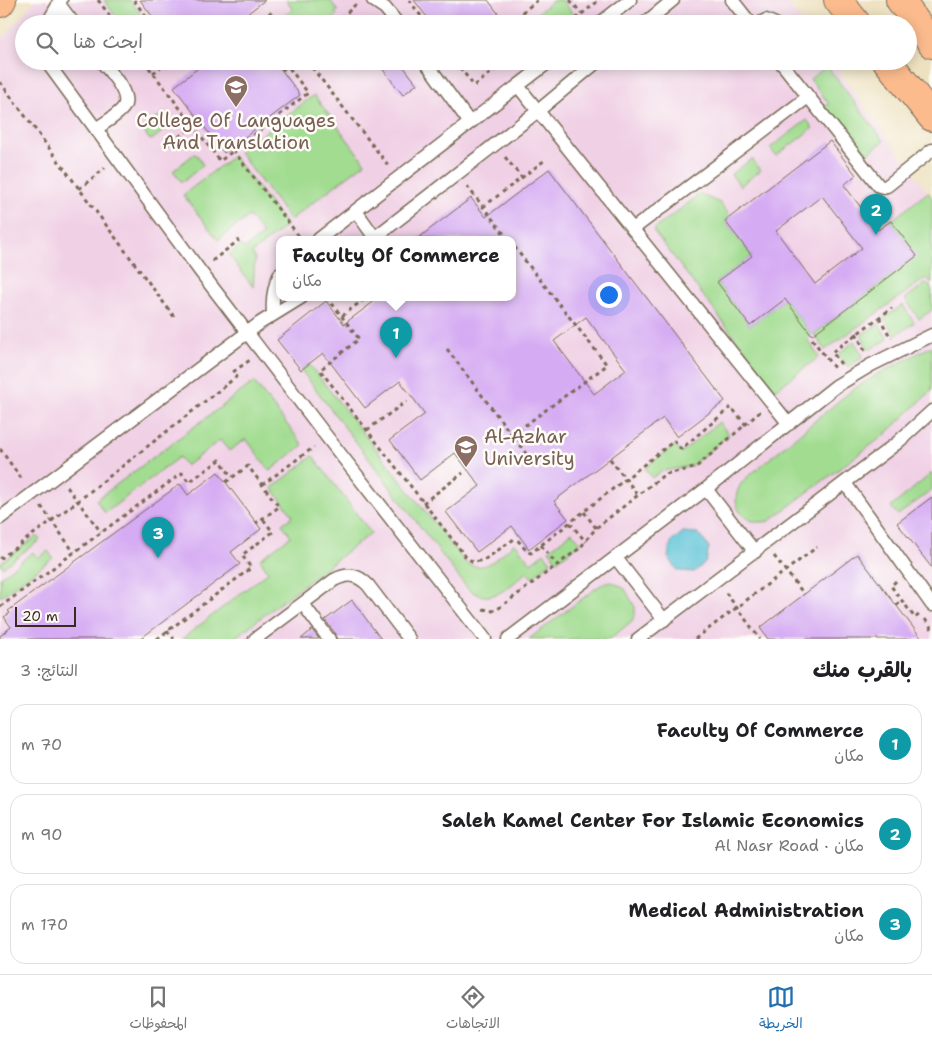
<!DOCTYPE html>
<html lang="ar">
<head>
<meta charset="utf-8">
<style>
  body { margin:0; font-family:"Shantell Sans","Playpen Sans Arabic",sans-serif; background:#f2f2f2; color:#202124; direction:rtl }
  .scale { position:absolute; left:15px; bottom:12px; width:61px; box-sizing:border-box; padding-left:5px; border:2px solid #3b2a1e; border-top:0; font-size:14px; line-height:18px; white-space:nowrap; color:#3b2a1e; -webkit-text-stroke:4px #fdfcf7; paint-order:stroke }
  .you { position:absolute; left:608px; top:294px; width:18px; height:18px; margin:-12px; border:4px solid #fff; border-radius:50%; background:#1a73e8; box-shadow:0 0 0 8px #1a73e833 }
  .badge { display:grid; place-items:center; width:32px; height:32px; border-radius:50%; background:#1f6fb2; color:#fff; font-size:16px; font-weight:700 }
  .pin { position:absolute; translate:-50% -41px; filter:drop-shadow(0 1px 2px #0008) }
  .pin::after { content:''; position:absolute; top:26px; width:18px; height:15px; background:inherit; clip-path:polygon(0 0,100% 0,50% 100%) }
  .popup { position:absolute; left:276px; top:236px; width:240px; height:65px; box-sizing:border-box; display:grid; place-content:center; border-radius:10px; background:#fff; filter:drop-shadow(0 1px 4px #0005); font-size:16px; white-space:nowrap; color:#757577 }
  .popup b { font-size:19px; color:#202124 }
  .popup::after { content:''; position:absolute; left:50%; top:100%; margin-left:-10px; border:10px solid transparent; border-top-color:#fff }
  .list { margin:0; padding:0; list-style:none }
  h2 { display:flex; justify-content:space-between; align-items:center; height:65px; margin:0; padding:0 20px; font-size:21px }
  h2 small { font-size:16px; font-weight:400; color:#757577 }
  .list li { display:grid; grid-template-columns:32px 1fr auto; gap:15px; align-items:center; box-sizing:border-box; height:80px; margin:0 10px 10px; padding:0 10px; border:1px solid #e0e0e0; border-radius:15px }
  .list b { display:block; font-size:19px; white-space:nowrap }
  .list p { margin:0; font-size:16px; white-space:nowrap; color:#757577 }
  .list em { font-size:16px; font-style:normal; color:#757577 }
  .icon { flex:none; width:28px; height:28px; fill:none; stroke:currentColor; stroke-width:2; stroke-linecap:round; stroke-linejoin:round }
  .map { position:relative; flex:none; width:932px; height:639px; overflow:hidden; direction:ltr }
  .search { position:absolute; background:#fff; box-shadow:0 2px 12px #0003; left:15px; right:15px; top:15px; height:55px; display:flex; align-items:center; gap:12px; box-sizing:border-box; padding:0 18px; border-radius:28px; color:#757577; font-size:19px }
  .sheet { height:335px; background:#fff }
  nav { display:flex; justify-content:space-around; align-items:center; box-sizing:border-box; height:70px; border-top:1px solid #e0e0e0; background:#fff; font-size:14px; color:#757577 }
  nav a { display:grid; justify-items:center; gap:2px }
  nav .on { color:#1f6fb2 }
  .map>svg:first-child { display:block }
</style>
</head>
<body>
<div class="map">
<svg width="932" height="639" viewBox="0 0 932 639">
  <rect width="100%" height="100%" fill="#fdfcf7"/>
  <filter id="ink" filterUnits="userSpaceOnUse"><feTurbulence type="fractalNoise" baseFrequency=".02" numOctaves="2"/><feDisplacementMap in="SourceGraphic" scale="10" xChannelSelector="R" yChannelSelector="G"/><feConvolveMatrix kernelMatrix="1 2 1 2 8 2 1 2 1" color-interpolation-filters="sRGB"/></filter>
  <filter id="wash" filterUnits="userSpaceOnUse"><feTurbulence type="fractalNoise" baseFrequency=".0096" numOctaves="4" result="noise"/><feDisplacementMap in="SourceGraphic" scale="20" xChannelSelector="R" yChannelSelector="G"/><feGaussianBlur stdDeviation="1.12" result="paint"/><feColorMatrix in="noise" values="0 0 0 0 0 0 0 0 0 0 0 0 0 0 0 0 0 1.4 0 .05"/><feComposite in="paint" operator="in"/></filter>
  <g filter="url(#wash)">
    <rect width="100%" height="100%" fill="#eee1c0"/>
    <path fill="#f0d0e5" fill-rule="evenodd" d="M35,0H785L803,24H24V61H831L932,198V639H0V43ZM280,239H512V297H280Z"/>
    <path fill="#a1dc90" stroke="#6e8357" d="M104,0H130L148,24H121Z
      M286,0H330L338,11L335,12L337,15L334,18L336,21L332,24H288L283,17L293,9Z
      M554,0H562L574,15L562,24H527L526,22Z
      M827,66L884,141L862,158L824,107L829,104L810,79Z
      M314,95L365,163L290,220L239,152Z
      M163,113L167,114L172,124L153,139L150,140L143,131L144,128Z
      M807,120L813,128L776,156L770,148Z
      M194,154L197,155L203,165L184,181H181L174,172V170Z
      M233,156L287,225L252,253L255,259L253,287L229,255L241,245L244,249L263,234L249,216L218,240L183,195Z
      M752,159L761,170L740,186L731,174Z
      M928,192L932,198V283L926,278L825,350L814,334L916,256L891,221Z
      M700,194L720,203L730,216L725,221L752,256L717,282L750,326L785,299L812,335L807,339L819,357L775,390L653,230Z
      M925,284H928L932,290V310L919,319L906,300V298Z
      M903,305L914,322L913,324L895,335L884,318Z
      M879,324L888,339L869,350L861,335Z
      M854,341L863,356L848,367L838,355Z
      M932,346V390L886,434L769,521C741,528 725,500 745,479L852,390L880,373Z
      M309,364L465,562C484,576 501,554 515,543L531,563L544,553L551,562L532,578L527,572C508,587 491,608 467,588L301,370Z
      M254,382L303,445L270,471L246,439L229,451L220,440L186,466L179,457L105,513L96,500Z
      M719,422L729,435L691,466L662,471L652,478L645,468L675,445L681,453Z
      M313,456L371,533L233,639H182L268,572L260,559L291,536L282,524L293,516L272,488Z
      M932,473V490L898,515L891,507Z
      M572,532L581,543L557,561L549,550Z
      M37,536L40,540L3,567L0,563Z
      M48,551L53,558L0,597V577L33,552L38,558Z
      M613,582L625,589L635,607V614L632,621L610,639H529L599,586L606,583Z"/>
    <path fill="#5ac2d7" stroke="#4a767a" d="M683,532L698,533L709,547L706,562L694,572L678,571L668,557L671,542Z"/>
    <g id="blocks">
      <path fill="#d5abf3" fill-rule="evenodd" d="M140,0H265L234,24H158Z
        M414,0H488L506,24H432Z
        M207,61H275L300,95L224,153L174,87Z
        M376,61H399L417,84L403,95Z
        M830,141L856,175L844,185L878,230L891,221L917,256L812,335L785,299L750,326L717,282L752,256L725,221ZM822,196L862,248L815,284L776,231Z
        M549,169L725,401L677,437L663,418L554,501L568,519L529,549L512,526L477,552L446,512L480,486L455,453L420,480L390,440L425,414L400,381L365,408L323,353L301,370L277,340L326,301L344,324L380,297H512V239H417L471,198L486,217ZM586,317L626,370L594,394L554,341Z
        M218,472L261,529L231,552L240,564L140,639H0V636L11,627L4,617L10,613L8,611L180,484L188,495Z
        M932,497V568L897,523Z
        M857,554L922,639H768L760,628Z
        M352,600L381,639H337L336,634L325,620Z
        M312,630L319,639H301Z"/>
    </g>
  </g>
  <g filter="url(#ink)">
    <use href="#blocks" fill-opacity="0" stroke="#7a6a57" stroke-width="1"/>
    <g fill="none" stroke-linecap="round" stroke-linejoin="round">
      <g stroke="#7a6a57" stroke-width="15">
        <path id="lane" d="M373,0L385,8L398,24
          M732,0L751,24
          M58,3L74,24
          M47,24L61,0
          M599,24L630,0
          M644,24L673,0
          M759,24L766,20L775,24
          M46,61L200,271L327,437L485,639
          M425,61L470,123
          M780,61L879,186L883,187L887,186L932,150
          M518,86L789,424
          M96,129C104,123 117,116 123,108C133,95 109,71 101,61
          M356,211L375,238
          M633,229L808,97
          M319,239L550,61
          M373,239L538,111L598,61
          M273,313C272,299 273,287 280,274
          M845,483L932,605
          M706,489L755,552
          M0,518L260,323L302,297
          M616,558L664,620
          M303,604L329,639
          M255,639L334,580C348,573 357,574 368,585L409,639
          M508,639L706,489L836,386L871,365L932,335
          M638,639L897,443L932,411"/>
      </g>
      <g stroke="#7a6a57" stroke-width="30">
        <path id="primary" d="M0,3L2,0"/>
      </g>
      <g stroke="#7a6a57" stroke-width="30">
        <path id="highway" d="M838,0L857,24
          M900,0L932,44
          M887,61L932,117"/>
      </g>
      <path stroke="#7a6a57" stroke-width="3" stroke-dasharray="4 4" stroke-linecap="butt" d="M98,0L116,24
        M134,0L151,24
        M409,0L427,24
        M570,0L582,14
        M256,24L270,13L279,24
        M336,24L357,3
        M521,24L516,17L538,0
        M569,24L597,2
        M144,61L220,161L308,93L284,61
        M307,61L388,165
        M455,61L474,86L506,61
        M282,70L294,61
        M153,73L169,61
        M0,82L175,318
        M166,146L200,121
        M233,150L301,239
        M505,157L522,178
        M467,186L508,239
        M79,189L105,168
        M483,207L545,160
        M212,261L239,240
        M327,297L359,339L320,370L466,557L473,562L484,560L514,539C522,541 523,551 531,553L674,441L681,449L731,407L746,425
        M342,316L367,297
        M879,317L891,338
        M856,333L865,351
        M812,339L834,368
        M447,349L533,463
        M841,364L832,352L892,308
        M367,430L407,401
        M512,435L607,365L512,244
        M0,449L23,481
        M610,459L638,495
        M226,482L248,466L279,507L256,523
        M262,485L314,447
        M67,487L101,532
        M423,503L463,473
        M41,506L74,552
        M584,512L596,528
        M570,523L586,542
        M541,545L557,565
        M774,556L804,594
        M0,559L78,501L236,377L233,372L250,360
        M896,581L891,586L915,618L920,614
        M726,593L760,639
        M896,605L902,600
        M0,607L182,473L189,482L220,460L232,477
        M483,609L493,611L499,608L580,548L596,528L665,474L695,468L761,411
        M925,619L932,629
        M167,631L174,639
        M157,639L251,568L242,555L273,532L263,519
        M695,639L817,547"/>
      <use href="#lane" stroke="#fff" stroke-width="12"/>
      <use href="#primary" stroke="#fbbb8d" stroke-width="28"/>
      <use href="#highway" stroke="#fbbb8d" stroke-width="28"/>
    </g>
  </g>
  <defs>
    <g id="university-pin" transform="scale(1.25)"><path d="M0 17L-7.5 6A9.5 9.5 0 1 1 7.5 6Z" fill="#8d6e63" stroke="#fdfcf7"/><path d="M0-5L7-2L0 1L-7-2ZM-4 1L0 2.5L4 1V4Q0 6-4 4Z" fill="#fff"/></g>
  </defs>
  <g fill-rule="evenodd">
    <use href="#university-pin" x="236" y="87"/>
    <use href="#university-pin" x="466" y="447"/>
  </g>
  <g text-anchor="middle" stroke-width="5" stroke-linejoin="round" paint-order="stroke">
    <g font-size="19" fill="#785e54" stroke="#fdfcf7">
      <text x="236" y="127">College Of Languages<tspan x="236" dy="22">And Translation</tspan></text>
      <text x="484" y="443" text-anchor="start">Al-Azhar<tspan x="484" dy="22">University</tspan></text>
    </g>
  </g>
</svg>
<div class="scale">20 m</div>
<div class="you"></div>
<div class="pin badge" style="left:396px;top:358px;background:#0f9aa8">1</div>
<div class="popup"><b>Faculty Of Commerce</b>مكان</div>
<div class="pin badge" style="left:876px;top:235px;background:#0f9aa8">2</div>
<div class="pin badge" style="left:158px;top:558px;background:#0f9aa8">3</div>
<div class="search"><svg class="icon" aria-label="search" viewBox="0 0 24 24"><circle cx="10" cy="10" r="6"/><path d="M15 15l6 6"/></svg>ابحث هنا</div>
</div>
<section class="sheet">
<h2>بالقرب منك<small>النتائج: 3</small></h2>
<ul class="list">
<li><span class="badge" style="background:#0f9aa8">1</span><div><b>Faculty Of Commerce</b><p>مكان</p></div><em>70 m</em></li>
<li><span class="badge" style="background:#0f9aa8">2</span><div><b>Saleh Kamel Center For Islamic Economics</b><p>مكان · Al Nasr Road</p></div><em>90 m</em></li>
<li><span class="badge" style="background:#0f9aa8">3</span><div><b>Medical Administration</b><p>مكان</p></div><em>170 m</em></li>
</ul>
</section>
<nav>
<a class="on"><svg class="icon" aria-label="map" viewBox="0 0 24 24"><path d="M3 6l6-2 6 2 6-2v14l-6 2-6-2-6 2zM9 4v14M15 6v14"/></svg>الخريطة</a>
<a><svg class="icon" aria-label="directions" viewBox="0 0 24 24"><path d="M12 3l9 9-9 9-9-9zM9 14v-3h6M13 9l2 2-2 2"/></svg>الاتجاهات</a>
<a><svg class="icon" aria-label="saved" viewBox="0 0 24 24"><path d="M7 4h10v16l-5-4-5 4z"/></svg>المحفوظات</a>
</nav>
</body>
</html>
